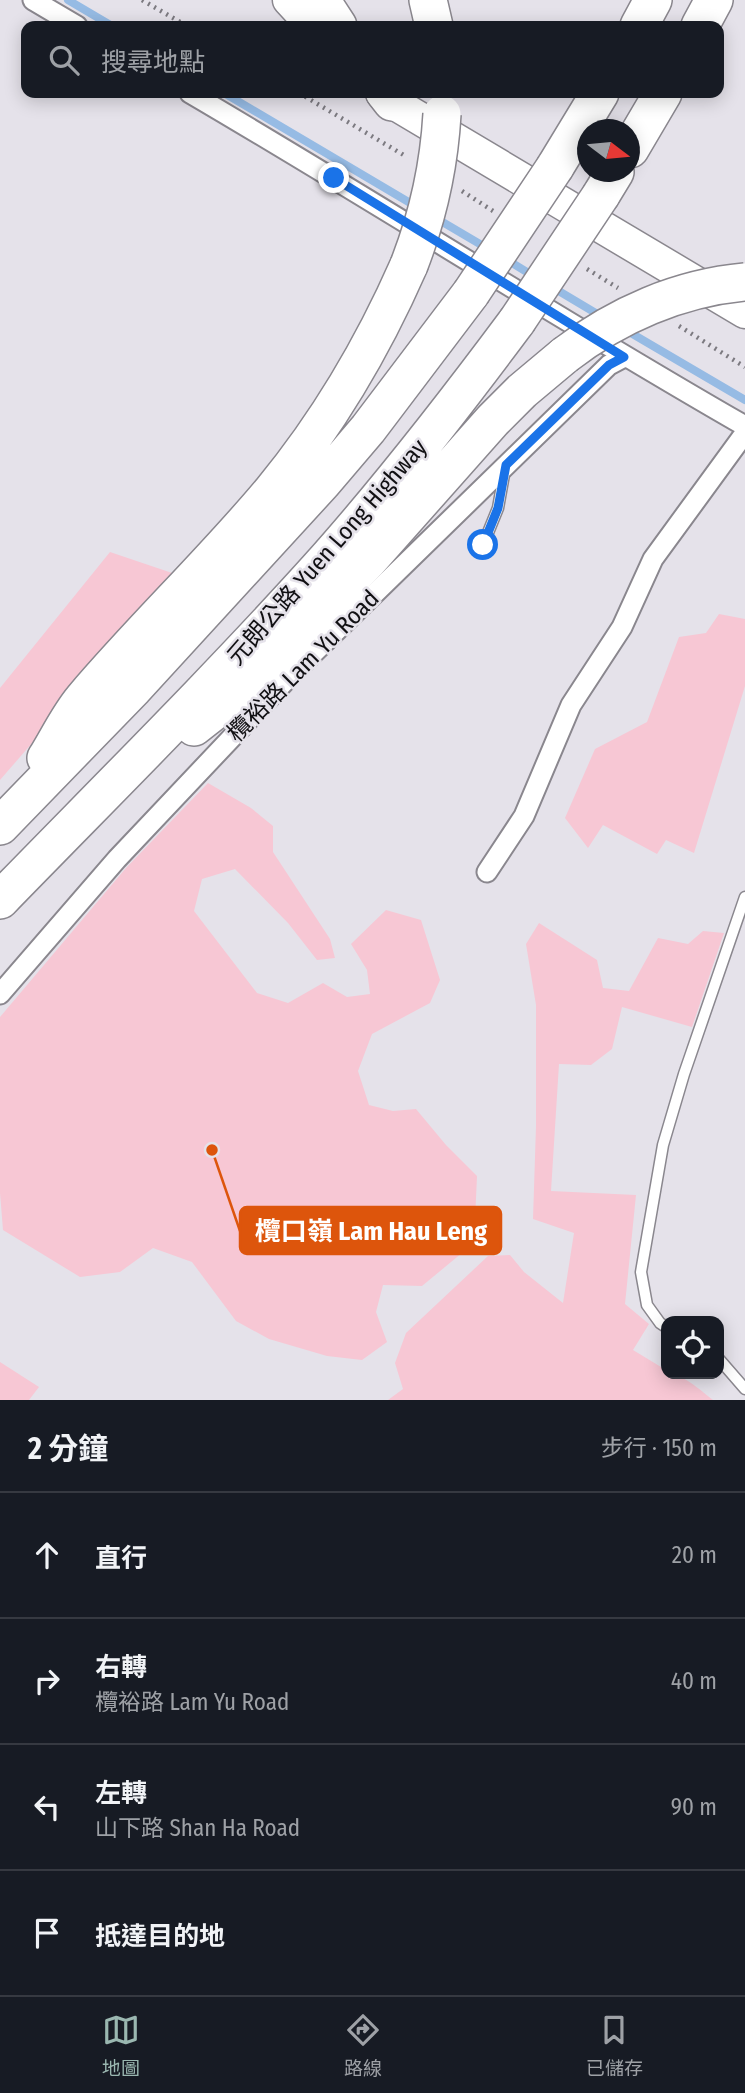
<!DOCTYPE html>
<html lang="zh-TW">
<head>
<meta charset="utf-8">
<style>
  body { margin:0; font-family:"Fira Sans Condensed","Noto Sans TC",sans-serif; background:#20242c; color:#f1f3f6 }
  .controls { position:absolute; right:21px; bottom:21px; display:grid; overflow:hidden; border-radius:14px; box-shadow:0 4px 18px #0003 }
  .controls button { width:63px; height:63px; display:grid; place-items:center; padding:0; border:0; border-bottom:2px solid #363941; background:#171b24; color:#f1f3f6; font:35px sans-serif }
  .compass { position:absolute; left:577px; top:119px; width:63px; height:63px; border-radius:50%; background:#171b24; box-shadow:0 4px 18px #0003; rotate:106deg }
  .stop { position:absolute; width:21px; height:21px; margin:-16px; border:5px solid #1a73e8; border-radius:50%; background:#fff }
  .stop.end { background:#1a73e8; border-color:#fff; box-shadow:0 2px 7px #0008 }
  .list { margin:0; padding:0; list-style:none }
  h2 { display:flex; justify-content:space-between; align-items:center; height:91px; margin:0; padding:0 28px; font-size:30px }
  h2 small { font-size:23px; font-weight:400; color:#9ea1a6 }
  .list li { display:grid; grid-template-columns:46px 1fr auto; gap:21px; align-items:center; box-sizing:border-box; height:126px; padding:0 28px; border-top:2px solid #363941 }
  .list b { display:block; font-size:26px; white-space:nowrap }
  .list p { margin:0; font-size:23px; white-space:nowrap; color:#9ea1a6 }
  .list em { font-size:23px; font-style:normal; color:#9ea1a6 }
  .icon { flex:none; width:38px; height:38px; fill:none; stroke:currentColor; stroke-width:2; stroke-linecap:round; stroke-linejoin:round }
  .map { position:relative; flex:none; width:745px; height:1400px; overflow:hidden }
  .search { position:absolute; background:#171b24; box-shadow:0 4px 18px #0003; left:21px; right:21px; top:21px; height:77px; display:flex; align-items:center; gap:18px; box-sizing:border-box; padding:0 24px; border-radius:14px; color:#9ea1a6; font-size:26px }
  .sheet { height:595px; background:#171b24 }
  nav { display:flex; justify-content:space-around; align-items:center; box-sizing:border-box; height:98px; border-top:2px solid #363941; background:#171b24; font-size:19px; color:#9ea1a6 }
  nav a { display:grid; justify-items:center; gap:4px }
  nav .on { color:#9ab7b0 }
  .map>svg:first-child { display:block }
</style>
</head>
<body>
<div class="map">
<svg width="745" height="1400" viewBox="0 0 745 1400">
  <rect width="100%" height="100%" fill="#e5e2ea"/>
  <path fill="#f7c7d4" d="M110,552L178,575L0,780V688Z
    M719,614L745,619V686L694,853L666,840L657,854L603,825L588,848L565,818L595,749L647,722L679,637L706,633Z
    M208,783L251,808L273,826V852L330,939L335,958L317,960L288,923L235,869L202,879L194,911L257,993L288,1003L323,983L347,997L370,994L367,970L351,944L386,910L421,920L440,980L430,1003L372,1034L358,1071L369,1105L393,1111L416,1109L446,1145L477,1176L474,1243L422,1286L383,1285L376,1312L387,1342L362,1360L327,1356L269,1339L236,1321L192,1262L153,1248L120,1272L80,1277L3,1230L0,1193V1017L126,868Z
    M539,923L597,960L603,988L629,991L658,938L688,944L703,931L724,933L692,1027L622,1007L612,1049L591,1065L559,1064L551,1191L636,1195L625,1304L649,1324L633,1350L666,1370V1374C684,1374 700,1390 713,1400H388L403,1389L395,1363L406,1333L488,1256L510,1255L524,1272L563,1303L574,1233L533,1219L536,1126V1005L526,944Z
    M0,1362L39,1387L29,1400H0Z"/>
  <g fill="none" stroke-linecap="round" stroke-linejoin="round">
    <path stroke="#96bbe4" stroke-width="8" d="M68,0L112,26
      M224,93L417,207
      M434,217L490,250
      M504,258L535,277
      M552,287L604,318
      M624,329L745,400"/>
    <g stroke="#8a878e" stroke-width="13">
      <path id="service" d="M483,545L498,508L505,469
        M666,1327L660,1323L647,1305L641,1272L663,1145L684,1074L745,897
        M719,1359L745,1389"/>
    </g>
    <g stroke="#8a878e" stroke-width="23">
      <path id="minor" d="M33,0L77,26
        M190,93C376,202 558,319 745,426
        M487,872L524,816L571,705L622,627L653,559L745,433
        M0,994L117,859L289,677L609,365L624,357"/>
    </g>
    <g stroke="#8a878e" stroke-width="35">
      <path id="primary" d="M289,0L313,26
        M382,93L392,102L745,312"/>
    </g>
    <g stroke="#8a878e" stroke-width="40">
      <path id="motorway" d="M321,0L338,26
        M428,0L434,26
        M639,26L653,0
        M700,26L714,0
        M385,93L392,102
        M630,149L663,93
        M555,167L600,93
        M601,195L615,172
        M194,727L250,683L367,562L493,420L522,391L565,355
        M46,758C58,739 68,717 83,699C143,628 212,563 272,491C329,422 373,347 409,265
        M0,826L134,688L322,483L368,429L471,293
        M0,900C106,791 215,683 317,570C388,491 453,407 517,321"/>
    </g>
    <path stroke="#7c7a80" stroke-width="4.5" stroke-dasharray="2 5" stroke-linecap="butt" d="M142,0L187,26
      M299,93L407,157
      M462,191L493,211
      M587,269L618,288
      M679,326L745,367"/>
    <use href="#service" stroke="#fff" stroke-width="10"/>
    <use href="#minor" stroke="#fff" stroke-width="19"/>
    <use href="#primary" stroke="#fff" stroke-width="32"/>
    <use href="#motorway" stroke="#fff" stroke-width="37"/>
    <g stroke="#8a878e" stroke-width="40" stroke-linecap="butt">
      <path id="motorway-bridge" d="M409,265C428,216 439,167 442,114
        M471,293L555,167
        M517,321L601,195
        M565,355C617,315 679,288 745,282"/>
    </g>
    <use href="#motorway-bridge" stroke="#fff" stroke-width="37"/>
  </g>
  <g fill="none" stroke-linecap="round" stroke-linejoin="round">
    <path stroke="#1a73e8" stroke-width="9" d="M334,178L624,357L609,365L506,465L498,508L483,545"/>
  </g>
  <g text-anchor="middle" stroke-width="5" stroke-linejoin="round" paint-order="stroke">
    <g font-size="24" fill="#111013" stroke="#e5e2ea">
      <text transform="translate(327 552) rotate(-49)" y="8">元朗公路 Yuen Long Highway</text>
      <text transform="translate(303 666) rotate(-45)" y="8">欖裕路 Lam Yu Road</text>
    </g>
  </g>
  <path fill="none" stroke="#dd550c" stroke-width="2.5" d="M212 1150L240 1231"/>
  <circle fill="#dd550c" stroke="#e5e2ea" stroke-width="2.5" cx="212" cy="1150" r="7"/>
  <rect fill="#dd550c" stroke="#dd550c" stroke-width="2.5" x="240" y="1207" width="261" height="47" rx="7"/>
  <g font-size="26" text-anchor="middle" font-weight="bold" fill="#fff">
    <text x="371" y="1240">欖口嶺 Lam Hau Leng</text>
  </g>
</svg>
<div class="controls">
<button><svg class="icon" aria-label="locate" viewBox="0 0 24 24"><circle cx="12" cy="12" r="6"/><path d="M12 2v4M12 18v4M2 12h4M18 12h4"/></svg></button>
</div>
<svg class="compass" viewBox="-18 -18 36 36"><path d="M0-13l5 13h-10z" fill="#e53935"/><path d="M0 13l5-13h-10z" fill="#9ea1a6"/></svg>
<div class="stop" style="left:483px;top:545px"></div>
<div class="stop end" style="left:334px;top:178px"></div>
<div class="search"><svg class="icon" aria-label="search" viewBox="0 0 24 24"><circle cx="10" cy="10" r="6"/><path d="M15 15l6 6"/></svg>搜尋地點</div>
</div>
<section class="sheet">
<h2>2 分鐘<small>步行 · 150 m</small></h2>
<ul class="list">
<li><svg class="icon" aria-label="ahead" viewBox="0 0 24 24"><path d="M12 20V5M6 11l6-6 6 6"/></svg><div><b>直行</b></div><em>20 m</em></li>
<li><svg class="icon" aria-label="right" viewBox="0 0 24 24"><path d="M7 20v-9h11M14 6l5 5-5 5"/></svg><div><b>右轉</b><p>欖裕路 Lam Yu Road</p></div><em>40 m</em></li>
<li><svg class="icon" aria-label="left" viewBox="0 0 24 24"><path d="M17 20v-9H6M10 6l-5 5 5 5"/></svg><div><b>左轉</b><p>山下路 Shan Ha Road</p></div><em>90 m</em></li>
<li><svg class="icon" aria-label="arrive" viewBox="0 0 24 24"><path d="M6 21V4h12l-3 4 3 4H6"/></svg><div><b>抵達目的地</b></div></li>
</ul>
</section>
<nav>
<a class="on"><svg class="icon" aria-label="map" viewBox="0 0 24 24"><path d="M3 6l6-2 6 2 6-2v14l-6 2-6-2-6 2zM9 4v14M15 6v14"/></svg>地圖</a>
<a><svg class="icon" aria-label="directions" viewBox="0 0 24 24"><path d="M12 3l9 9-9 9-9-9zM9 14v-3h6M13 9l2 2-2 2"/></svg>路線</a>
<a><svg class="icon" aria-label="saved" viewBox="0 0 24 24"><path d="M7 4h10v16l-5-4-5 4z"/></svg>已儲存</a>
</nav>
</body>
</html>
